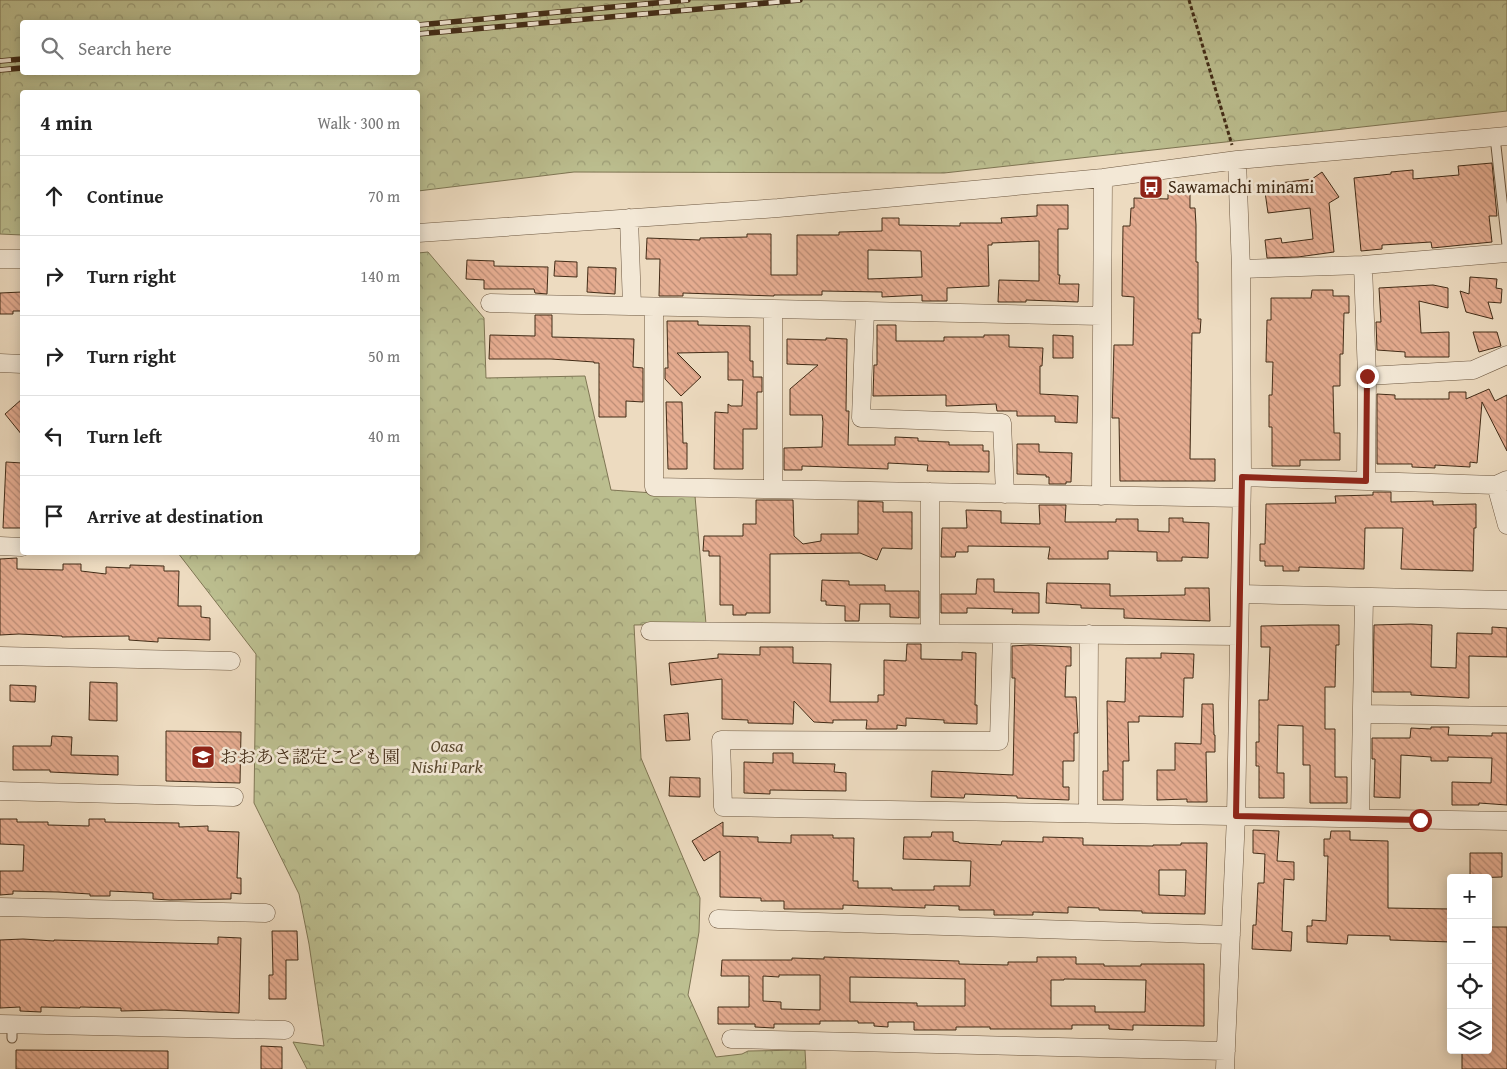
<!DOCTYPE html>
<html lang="en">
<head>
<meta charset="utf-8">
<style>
  body { margin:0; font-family:"Gentium Book Plus","Noto Serif JP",serif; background:#f6f6f6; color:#222 }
  .controls { position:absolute; right:15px; bottom:15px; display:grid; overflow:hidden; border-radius:5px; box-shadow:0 2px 12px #0003 }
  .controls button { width:45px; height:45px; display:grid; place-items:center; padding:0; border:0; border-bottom:1px solid #e0e0e0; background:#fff; color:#222; font:25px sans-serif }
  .stop { position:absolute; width:15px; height:15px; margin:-11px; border:4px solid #8f2418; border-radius:50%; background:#fff }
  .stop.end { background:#8f2418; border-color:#fff; box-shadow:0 1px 5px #0008 }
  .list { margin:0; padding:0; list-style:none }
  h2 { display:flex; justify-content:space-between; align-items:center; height:65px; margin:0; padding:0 20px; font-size:21px }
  h2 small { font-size:16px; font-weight:400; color:#767676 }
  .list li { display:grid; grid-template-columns:32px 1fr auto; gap:15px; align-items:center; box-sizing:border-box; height:80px; padding:0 20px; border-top:1px solid #e0e0e0 }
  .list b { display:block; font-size:19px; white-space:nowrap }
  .list em { font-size:16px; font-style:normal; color:#767676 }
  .icon { flex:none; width:28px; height:28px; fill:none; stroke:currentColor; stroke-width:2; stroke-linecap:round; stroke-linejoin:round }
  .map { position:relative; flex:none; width:1507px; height:1069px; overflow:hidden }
  .search { position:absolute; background:#fff; box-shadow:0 2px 12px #0003; left:20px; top:20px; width:400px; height:55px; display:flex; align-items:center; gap:12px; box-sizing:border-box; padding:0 18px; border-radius:5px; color:#767676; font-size:19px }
  .panel { position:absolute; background:#fff; box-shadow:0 2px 12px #0003; left:20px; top:90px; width:400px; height:465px; border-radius:5px }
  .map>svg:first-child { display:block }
</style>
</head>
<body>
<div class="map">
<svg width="1507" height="1069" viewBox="0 0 1507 1069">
  <defs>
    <pattern id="forest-crowns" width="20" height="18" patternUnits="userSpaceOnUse" patternTransform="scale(1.25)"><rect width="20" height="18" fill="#bcbf90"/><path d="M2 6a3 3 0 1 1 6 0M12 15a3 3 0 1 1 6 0" fill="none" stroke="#9a9b75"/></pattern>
    <pattern id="building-back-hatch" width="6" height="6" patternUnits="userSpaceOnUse" patternTransform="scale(1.25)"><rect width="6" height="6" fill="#e5ac90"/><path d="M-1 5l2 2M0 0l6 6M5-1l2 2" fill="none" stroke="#bb8c75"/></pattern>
  </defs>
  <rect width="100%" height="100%" fill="#eddbc0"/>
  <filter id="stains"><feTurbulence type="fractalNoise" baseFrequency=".004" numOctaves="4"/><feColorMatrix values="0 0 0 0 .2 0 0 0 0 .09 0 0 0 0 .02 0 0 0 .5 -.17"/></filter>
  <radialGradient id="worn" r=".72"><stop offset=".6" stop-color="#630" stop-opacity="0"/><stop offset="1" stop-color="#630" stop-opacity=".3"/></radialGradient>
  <path fill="url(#forest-crowns)" stroke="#7f7654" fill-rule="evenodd" d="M0,0H1507V111L944,173L574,172L418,191V92H22V235L0,234ZM22,22H418V72H22Z
    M428,252L484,318L486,378L585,376L611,490L695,496L706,624L634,625L641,758L700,898L699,932L688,995L716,1057L742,1054L748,1051L805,1050L806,1069H307L293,1042L324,1046L309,944L299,894L254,803L256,654L178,553L418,552V253Z"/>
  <path fill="url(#building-back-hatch)" stroke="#422c17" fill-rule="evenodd" d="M1492,163L1497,216H1489L1492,242L1432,248L1431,242L1382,245V249L1361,251L1354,178L1391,174V172L1413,170V179L1459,175L1458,166Z
    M1322,172L1339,197L1329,203L1334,252L1298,257L1267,258L1265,240L1281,238L1282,243L1313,239L1310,208L1268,213L1264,185L1312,179Z
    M1190,193V208H1195L1196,225V262H1198V319H1201L1200,333H1192L1190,459H1215V481H1120L1119,418H1112L1114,345H1133L1134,297L1122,296L1123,226H1130L1131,208H1134V198L1168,199V194Z
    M1037,205H1068V229H1058V275H1060L1059,284H1079L1078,302L1026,300V302H998L999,280L1039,281V241L992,243V245H988L989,286L947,288V301H922V295L882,297V292L822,291V295H774V296L683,293V296H659L660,259H646L647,238L700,240V238L747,237V234H771V275H797V235H839V232L882,231V218H899V225L960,226V223H1002L1001,218L1037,216ZM868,250L921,251L922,277L868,279Z
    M467,260L494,261V266L548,267L547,294L535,293L534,289H484V280L466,279Z
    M555,261L577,262V277L554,276Z
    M588,267L616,268L615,294L587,292Z
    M1470,277L1497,279L1496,288L1502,289L1501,303L1488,302L1493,319L1466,312L1460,291L1469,294Z
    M1433,285L1448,288V308L1419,301L1421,333L1449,332V357H1405V352L1377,350L1376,322H1381L1379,288Z
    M1312,290H1333V296H1349V313H1344L1343,354H1340V386H1333L1334,433H1340V460H1300V466H1272V427H1269V395H1272L1273,362H1266L1267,320H1271V298H1311Z
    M22,292V311H13V314H0V293Z
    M535,315H552V337L634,339L633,367L643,368V402L626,401V417H599V363H594V362L551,359H489L490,335L535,336Z
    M667,321H698V325L750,326V361H753V377H762V392H757V429H743V469H714L715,412L728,413V404L731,406H742L743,380H728V352L677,353L701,377L681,396L665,379V368H668Z
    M877,325H896V341H944V337H984V335H1009V347L1043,348L1042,366H1040V394L1078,396L1077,423L1055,422V416H1017V411H997L996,404L946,406V395L873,396L874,365H877Z
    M1473,332H1497L1501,346L1479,352Z
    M1053,335L1073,336V358H1053Z
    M826,338L847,339L846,411H849L848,445H895V437L918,438V441L949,442V445H983V451H989V472L927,471L928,465L888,463V469L802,466V470H784V448L822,447L823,422L822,415H790V389L818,365L787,364V339L826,340Z
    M1489,389L1495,401L1507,395V451L1482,402L1477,463L1470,462V467L1435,465V468L1412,467V464H1377V394L1395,395V399H1449V392H1466V399Z
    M22,399V435L5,414Z
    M666,402H682L683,443H687V469H668Z
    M1017,444H1039V452L1072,453L1071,482H1066V484H1049V477H1046V475L1017,474Z
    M6,462L22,463V528H3Z
    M1373,492H1391V502L1433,501V505L1476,504V528H1474L1473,571L1401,569L1403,528H1365L1364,569L1299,567V571H1283V566H1265V561H1260V544H1265L1266,504L1336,503L1335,496L1373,495Z
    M756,500H793L794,536L803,544L821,541V534H858V501L883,502V512H912V549L882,548L877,560L860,553L770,554V613H746V615H733V605H720V556H709V551H703L704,536H743V524H756Z
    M1039,505H1066L1065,522H1116V519H1138V531L1169,532V518H1183V522L1209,523L1208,558L1182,557V561H1157V552L1108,551V559H1048L1050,547L968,546V552H956L955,557H941L942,528H967L966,510L1001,511V523L1040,524Z
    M17,558V569L63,570V564H81V571L106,574V567L130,568V565L164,566V571H179L178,606H201V617L210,618V640L158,638V642L129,640V636L62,637V636L19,634L0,635V559Z
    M977,579H994V592L1039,593V613H1012L1013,609L967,608V613H941V594H976Z
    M822,580L849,581V585H885V591H919V618L890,617V604H860L859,621H845V606L826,605V601H821Z
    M1047,583L1110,584V596L1185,595V588H1209L1210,621L1124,618V609L1081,608V605L1046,603Z
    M1411,624L1432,625L1431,667L1456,668L1457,633L1492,634V627L1507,628V657L1469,656V698L1411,695V692H1373L1374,625Z
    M1310,625H1339V645H1336L1335,687H1325V729H1335V777H1347V803H1310V765H1303V726L1278,725L1277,773H1284V798H1259V766H1256V742H1259V700H1268L1270,647H1261V626Z
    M907,644H921V659L962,660V652L976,653L975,705H977V724L944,723V720L906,718V726L897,725V729H866L867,720H833V723L814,722L794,701L793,724L748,723V720L722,719V679L671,685L669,663L718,658V654L760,655V647H793V663L831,664L830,702H878V695H884V660L906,661Z
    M1030,645L1071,647V666H1066L1065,697H1076L1078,733H1074V761H1063V787H1069V800L1017,798V796L965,794L964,798L931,797L932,771L1013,775L1015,678H1012V646Z
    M1161,653L1194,654L1193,678H1184L1183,717L1139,716V722H1128L1129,761H1123V800H1103V771H1108L1107,701L1125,702L1126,658H1161Z
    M90,682L117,683V721L89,720Z
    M10,685L36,686L35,702L10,701Z
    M1202,704H1213L1214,735H1215V752H1206L1207,802H1187V799L1157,800V770H1175V743L1201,744Z
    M688,713L690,740L666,741L664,715Z
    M1431,727H1449L1448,735L1492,736V733H1507V805L1479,803V805H1452V782L1491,783L1492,758L1448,757V761H1431V757L1401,755L1400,798L1374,797L1375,759H1372V738H1410L1411,728L1431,729Z
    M166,731L241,732L240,783L166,781Z
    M52,736L72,737L71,755L118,756V775L50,772V770H13V746H51Z
    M773,753H793V763L835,764L834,772L846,773V791L770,790V794L744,793V762L773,763Z
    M670,777L700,778V797L669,796Z
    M0,819H17V822H48V825L89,826V819H105V822L179,823V827L208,826V831L239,832L237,878H241V894L231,893V899L170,900L153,899V893L110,891V896H90V894L58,892L13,891V894L0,895V871H23L24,845L0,844Z
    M723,822V836L758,837V842L791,843V835H833V838H854L853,881H858V888H892V890H934V886H970L971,861L903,859L904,837H931L932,832H953V841L959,842V843L1001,845L1002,841L1043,842V837L1083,838V845L1153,846V845H1181V843H1207L1205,914L1142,913V911L1099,910V908L1068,907V913L1033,912V915H994V910H959V906L925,905V908L843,905V909H784V901H761V898L720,897V851L704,861L692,841ZM1159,870H1186L1185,896L1159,895Z
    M1253,830L1279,831L1277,861L1294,862V880L1284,879L1282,931L1292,932L1291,951L1252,949L1253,925H1256L1258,883H1264L1265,854L1253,853Z
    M1331,831H1350V840L1388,841V908L1451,909V942L1390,940V936L1348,935L1347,944L1307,942V926H1312V920L1326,921L1328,856H1324V839H1330Z
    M1470,853H1502V877L1470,878Z
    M1488,927H1507V1069H1462V1050H1488Z
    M272,931H297L298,960H286V999H269V975H273Z
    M218,937L241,938L239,1013L165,1010L121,1011V1008L80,1007V1008L41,1007V1012L20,1011V1007L0,1008V940L23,939L54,941V940L218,944Z
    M824,957L959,961V964L1008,965V962H1037V957H1076V964H1104V966H1141V964H1204V1026L1133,1025V1030L1109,1029V1025H1072V1029H990V1027H956V1030H914V1022H888V1027L874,1026V1023H858V1021H820V1024H774V1028L755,1027V1024H718V1007H749V976H721L722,960H792V958L824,959ZM779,975H820V1010L781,1009V1002L763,1001V976L779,977ZM850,977L965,979V1006H917V1003L850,1002ZM1064,979L1146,980L1145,1012H1095V1006H1051V980H1064Z
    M261,1046L282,1047V1069H261Z
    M16,1050L168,1051V1069H16Z"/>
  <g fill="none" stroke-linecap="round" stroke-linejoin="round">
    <g stroke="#6d5841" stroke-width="11">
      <path id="service" d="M1495,137L1507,245
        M12,1024V1038"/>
    </g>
    <g stroke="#6d5841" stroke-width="19">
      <path id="minor" d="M629,218L632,306
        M418,233L778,208L1103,178L1237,160L1507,136
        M0,259H22
        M1363,265L1367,376L1366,481
        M1241,269L1363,265L1507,253
        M490,303L1102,316
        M654,307V487L1241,498
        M773,309V489
        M865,311L861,418L1002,423L1005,494
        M0,363L22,364
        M1367,376L1473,370L1507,355
        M1242,477L1496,485L1507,480
        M1496,485L1507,525
        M1101,496L1103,178
        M0,546L22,547
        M1240,594L1507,600
        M650,631L1239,636
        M930,633V492
        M1002,634L999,741L721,740L723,807L1507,821
        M0,656L231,661
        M1362,714L1507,716
        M0,791L234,797
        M1088,813L1089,634
        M1360,818L1364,597
        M0,907L266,913
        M718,919L1231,935
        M0,1024L285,1030
        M731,1039L1226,1051
        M1225,1069L1236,816L1242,477L1241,269L1237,160"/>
    </g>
    <path stroke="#422c17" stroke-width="3" stroke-dasharray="4 2.5" stroke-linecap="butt" d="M1189,0L1232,145"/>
    <use href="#service" stroke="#f3e8d6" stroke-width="9"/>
    <use href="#minor" stroke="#f3e8d6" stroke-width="18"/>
    <g stroke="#422c17" stroke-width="5.5">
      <path id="rail" d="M418,25L688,0
        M418,34L800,0
        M0,61L22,59
        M0,70L22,68"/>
    </g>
    <use href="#rail" stroke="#f3e8d6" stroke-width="4" stroke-dasharray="11" stroke-linecap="butt"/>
  </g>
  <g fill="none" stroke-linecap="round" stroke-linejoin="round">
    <path stroke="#8f2418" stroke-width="6" d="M1367,376L1366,481L1242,477L1236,816L1420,820"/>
  </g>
  <defs>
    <g id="bus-square" transform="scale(1.25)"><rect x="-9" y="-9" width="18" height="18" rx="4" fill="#8f2418" stroke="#f3e8d6"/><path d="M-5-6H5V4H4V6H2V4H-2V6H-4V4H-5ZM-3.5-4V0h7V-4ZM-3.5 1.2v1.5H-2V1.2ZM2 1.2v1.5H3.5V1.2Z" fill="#fff"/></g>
    <g id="school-square" transform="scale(1.25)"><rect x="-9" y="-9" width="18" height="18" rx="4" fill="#8f2418" stroke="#f3e8d6"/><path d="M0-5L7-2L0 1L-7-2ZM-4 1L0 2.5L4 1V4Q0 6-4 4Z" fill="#fff"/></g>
  </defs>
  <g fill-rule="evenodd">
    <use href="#bus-square" x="1151" y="187"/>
    <use href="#school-square" x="203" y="757"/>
  </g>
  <g text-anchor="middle" stroke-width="5" stroke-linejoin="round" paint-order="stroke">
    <g font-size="18" fill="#422c17" stroke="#f3e8d6" text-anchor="start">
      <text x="1168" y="193">Sawamachi minami</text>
      <text x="220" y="763">おおあさ認定こども園</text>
    </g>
    <g font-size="18" font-style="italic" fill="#5a492f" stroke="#f3e8d6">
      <text x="447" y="752">Oasa<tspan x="447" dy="21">Nishi Park</tspan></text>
    </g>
  </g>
  <rect width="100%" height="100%" filter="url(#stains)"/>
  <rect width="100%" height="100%" fill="url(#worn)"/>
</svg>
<div class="controls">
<button>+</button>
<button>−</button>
<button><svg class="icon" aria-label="locate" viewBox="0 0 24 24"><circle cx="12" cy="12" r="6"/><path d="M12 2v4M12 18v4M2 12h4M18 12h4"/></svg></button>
<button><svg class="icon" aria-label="layers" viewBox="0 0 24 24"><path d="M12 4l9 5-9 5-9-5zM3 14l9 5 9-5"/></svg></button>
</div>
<div class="stop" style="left:1420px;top:820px"></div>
<div class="stop end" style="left:1367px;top:376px"></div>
<div class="search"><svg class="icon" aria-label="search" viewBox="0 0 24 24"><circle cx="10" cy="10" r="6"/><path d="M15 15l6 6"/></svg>Search here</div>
<section class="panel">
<h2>4 min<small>Walk · 300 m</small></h2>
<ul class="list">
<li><svg class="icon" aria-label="ahead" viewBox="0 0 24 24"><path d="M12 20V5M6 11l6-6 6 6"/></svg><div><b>Continue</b></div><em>70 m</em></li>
<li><svg class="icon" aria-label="right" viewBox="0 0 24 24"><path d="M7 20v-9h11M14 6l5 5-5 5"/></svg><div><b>Turn right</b></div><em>140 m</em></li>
<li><svg class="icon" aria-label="right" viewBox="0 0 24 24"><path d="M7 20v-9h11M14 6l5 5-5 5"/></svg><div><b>Turn right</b></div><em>50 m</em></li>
<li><svg class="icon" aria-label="left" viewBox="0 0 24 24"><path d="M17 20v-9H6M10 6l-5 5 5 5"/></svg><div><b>Turn left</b></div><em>40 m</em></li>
<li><svg class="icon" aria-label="arrive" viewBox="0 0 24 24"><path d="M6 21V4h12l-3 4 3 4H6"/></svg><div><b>Arrive at destination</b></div></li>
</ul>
</section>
</div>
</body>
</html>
